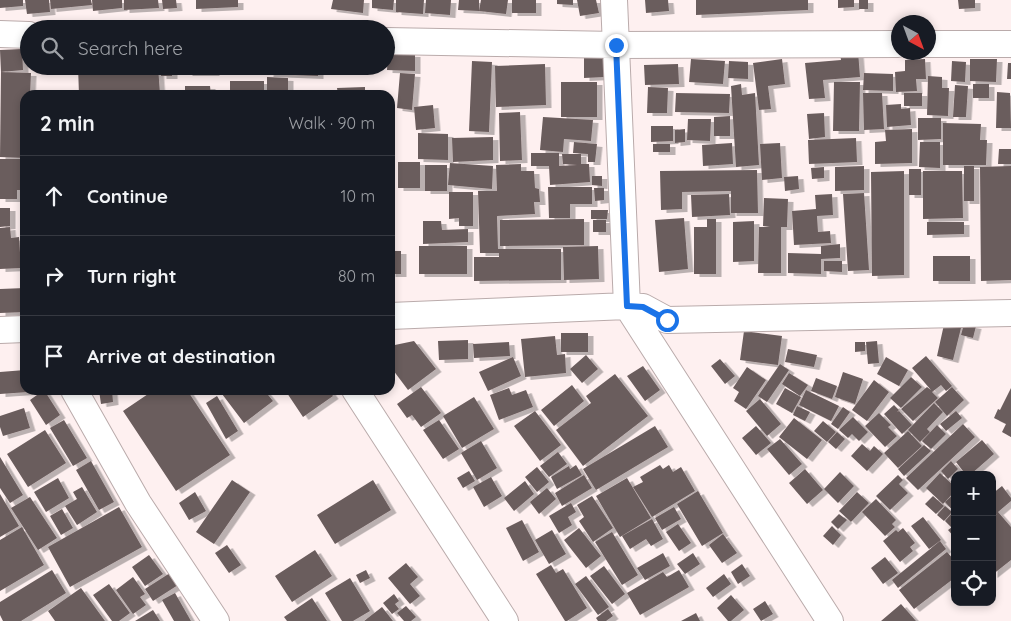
<!DOCTYPE html>
<html lang="en">
<head>
<meta charset="utf-8">
<style>
  body { margin:0; font-family:Quicksand,sans-serif; background:#242831; color:#f1f3f6 }
  .controls { position:absolute; right:15px; bottom:15px; display:grid; overflow:hidden; border-radius:10px; box-shadow:0 2px 8px #0003 }
  .controls button { width:45px; height:45px; display:grid; place-items:center; padding:0; border:0; border-bottom:1px solid #363941; background:#171b24; color:#f1f3f6; font:25px sans-serif }
  .compass { position:absolute; left:891px; top:15px; width:45px; height:45px; border-radius:50%; background:#171b24; box-shadow:0 2px 8px #0003; rotate:139deg }
  .stop { position:absolute; width:15px; height:15px; margin:-11px; border:4px solid #1a73e8; border-radius:50%; background:#fff }
  .stop.end { background:#1a73e8; border-color:#fff; box-shadow:0 1px 5px #0008 }
  .list { margin:0; padding:0; list-style:none }
  h2 { display:flex; justify-content:space-between; align-items:center; height:65px; margin:0; padding:0 20px; font-size:21px }
  h2 small { font-size:16px; font-weight:400; color:#9ea1a6 }
  .list li { display:grid; grid-template-columns:32px 1fr auto; gap:15px; align-items:center; box-sizing:border-box; height:80px; padding:0 20px; border-top:1px solid #363941 }
  .list b { display:block; font-size:19px; white-space:nowrap }
  .list em { font-size:16px; font-style:normal; color:#9ea1a6 }
  .icon { flex:none; width:28px; height:28px; fill:none; stroke:currentColor; stroke-width:2; stroke-linecap:round; stroke-linejoin:round }
  .map { position:relative; flex:none; width:1011px; height:621px; overflow:hidden }
  .search { position:absolute; background:#171b24; box-shadow:0 2px 8px #0003; left:20px; top:20px; width:375px; height:55px; display:flex; align-items:center; gap:12px; box-sizing:border-box; padding:0 18px; border-radius:28px; color:#9ea1a6; font-size:19px }
  .panel { position:absolute; background:#171b24; box-shadow:0 2px 8px #0003; left:20px; top:90px; width:375px; height:305px; border-radius:15px }
  .map>svg:first-child { display:block }
</style>
</head>
<body>
<div class="map">
<svg width="1011" height="621" viewBox="0 0 1011 621">
  <defs>
    <filter id="shadow"><feDropShadow dx="5.5" dy="3" stdDeviation="0" flood-color="#0004"/></filter>
  </defs>
  <rect width="100%" height="100%" fill="#fef0f0"/>
  <path fill="#6b5d5d" filter="url(#shadow)" d="M0,0H23V6L0,8Z
    M25,0H49L50,12L27,14Z
    M50,0H91L92,5L51,9Z
    M92,0H122V8L93,11Z
    M124,0H158L159,8L124,10Z
    M162,0H176L177,8L163,9Z
    M196,0H238V7L196,9Z
    M333,0H364L363,13L331,9Z
    M372,0H394L393,10L372,8Z
    M396,0H424L423,14L396,12Z
    M426,0H451L450,15L425,13Z
    M459,0H479V11L458,10Z
    M481,0H508L506,14L479,11Z
    M512,0H536V13H512Z
    M557,0H573V5L557,4Z
    M577,0H596L599,13L580,16Z
    M645,0H668L669,11L646,13Z
    M696,0H808V10L696,15Z
    M838,0H854V7L838,8Z
    M859,0H868V9H859Z
    M958,0H975V8L959,9Z
    M22,49L23,70L1,72L0,50Z
    M858,51L860,77L823,80L825,98L809,99L805,63L841,60L840,53Z
    M388,53L415,54V71L387,70Z
    M604,57L605,77L584,78V58Z
    M691,59L725,61L723,84L689,82Z
    M782,59L785,84L768,86L771,109L759,110L753,63Z
    M925,59L926,79H916L917,91L896,92L895,72L905,71V60Z
    M970,59H997L996,82L970,81Z
    M472,61L492,62L489,132L469,131Z
    M729,61L748,62V79L728,78Z
    M952,61L966,62L965,82L951,81Z
    M1008,63H1011V79H1007Z
    M545,64L546,105L496,107L495,66Z
    M678,64L679,84L645,85L644,65Z
    M78,66H158L160,94L79,95Z
    M161,66H214V73H187V69H172V76H161Z
    M269,66H318V76L268,74Z
    M1,72L31,73L30,95H25V158L0,157Z
    M400,73L415,74L412,110L397,108Z
    M864,73L893,74V91L863,90Z
    M928,76L942,77V88H949L948,116L927,115Z
    M267,77L288,78V95H267Z
    M230,81H264V95H230Z
    M561,82H597V117H561Z
    M834,82H860L859,131H833Z
    M741,84L742,95L755,93L759,165L736,167L731,86Z
    M973,84H989V98H973Z
    M955,85L968,86L966,117H953Z
    M185,86H210L211,95H185Z
    M365,87V95H338L337,88Z
    M648,87L668,88L667,113H647Z
    M997,92L1010,93L1011,128H996Z
    M676,93L730,94L729,113L675,112Z
    M863,93H882L884,129L864,130Z
    M904,93H922V106H904Z
    M901,104V109L910,108L911,125L887,127L886,105Z
    M433,105L435,128L416,130L414,107Z
    M520,112L522,160L500,161L499,113Z
    M824,113L825,137L809,139L807,114Z
    M730,116V136H714V117Z
    M543,117L593,120L591,141L564,139L563,152L540,150Z
    M918,118H941V139L918,140Z
    M688,119H711L710,141L687,140Z
    M943,123L981,124L980,140H987L986,165H943Z
    M651,126H673V141L651,142Z
    M685,129V142L675,143V130Z
    M912,129V163L875,164V142L886,141L885,130Z
    M418,133L448,134V160L418,159Z
    M493,137V160L453,162L452,138Z
    M856,138L857,162L809,164L808,140Z
    M574,142L597,144L595,162H588V154L573,153Z
    M920,142H940V168L919,167Z
    M732,143L733,164L703,166L702,145Z
    M780,143L782,178L762,180L760,144Z
    M653,144H670V152H653Z
    M999,149H1011V164H998Z
    M531,153H559V166L577,165L563,164L562,154H581V164H589L590,182L550,185L549,166H531Z
    M0,159H25V190H17V199H0Z
    M398,162H420V188H398Z
    M450,163L493,166L492,189L448,185Z
    M521,164V171H534L535,188L539,189L540,202H534L535,214L497,216L498,249H561V280L474,281V257H499V253H480L478,191H497L496,165Z
    M425,165H447V191H425Z
    M864,166V190L835,191V167Z
    M964,166H974V201H964Z
    M1011,166V280L981,281L980,167Z
    M824,167V178L812,179L811,168Z
    M909,169H921V195H909Z
    M757,170L758,213H731V191L682,192V209L661,210L660,171Z
    M904,171V275L872,276L871,172Z
    M923,171H962L963,218L923,219Z
    M592,176H602V186L592,185Z
    M798,176L799,189L785,191L784,177Z
    M548,187H592V204H570V218H549Z
    M594,188H604V200L595,201Z
    M449,192H473V226H459V218L449,219Z
    M864,193L869,270L848,271L843,194Z
    M729,194L730,215L692,217L691,195Z
    M832,194L833,215L817,216L818,232L830,231L831,243L794,245L792,211L816,209L815,195Z
    M764,198L788,199L787,227H781V273H758L759,227H770L763,226Z
    M0,208H10V226L0,227Z
    M591,210H608L607,219H591Z
    M684,218L688,269L659,272L655,220Z
    M584,219V245L500,246V220Z
    M707,219H716V274H694V227H707Z
    M593,220H606V232H593Z
    M423,221H441L442,230L468,229V242L423,244Z
    M754,221V261L733,262V222Z
    M927,222H964V234L927,235Z
    M10,227L11,238L19,237L21,268L0,269V228Z
    M840,244V258L821,259V274L788,273V253L821,254V246Z
    M419,246H467V274H419Z
    M598,246L599,279L564,280L563,247Z
    M390,251H401V274H390Z
    M933,256H970V281H933Z
    M824,261H842V272L824,271Z
    M25,288V312L0,313V289Z
    M945,320L962,324L953,360L937,356Z
    M964,324L976,326L973,338L961,335Z
    M744,331L782,336L778,365L740,360Z
    M561,333H588V352H561Z
    M555,336L557,355L565,354L566,373L525,377L521,339Z
    M468,340V359L439,360L438,341Z
    M414,341L436,369L408,390L390,366V346Z
    M877,341L879,363L868,364L866,342Z
    M509,342L510,356L474,358L473,344Z
    M855,342H865V351L855,352Z
    M788,349L817,355L814,367L785,362Z
    M586,355L598,369L582,383L570,369Z
    M926,356L952,386L946,391L941,385L932,392L938,398L913,421L901,409L927,387L931,390L912,368Z
    M513,357L521,376L488,391L479,372Z
    M886,357L908,370L899,386L877,374Z
    M720,359L735,376L725,384L711,366Z
    M780,364L789,370L767,402L758,396Z
    M643,366L660,390L645,401L627,376Z
    M747,367L766,380L746,409L734,401L739,392L733,388Z
    M25,370V390H28V392L0,394V372Z
    M843,372L863,379L855,404L835,397Z
    M789,373L808,385L800,396L782,384Z
    M615,374L648,416L583,466L556,430L591,403L586,396Z
    M911,377L922,387L901,408L890,398Z
    M816,378L837,386L832,399L811,391Z
    M874,380L889,392L867,421L852,410Z
    M572,385L584,401L554,426L541,410Z
    M421,387L441,413L421,427L412,415L407,418L397,404Z
    M952,387L964,400L947,416L935,402Z
    M509,388L512,395L526,390L533,407L499,420L490,395Z
    M785,388L801,397L792,413L776,404Z
    M1011,388V437L1002,432L1006,424L994,418L998,409L1000,410Z
    M44,390L60,415L46,425L30,400Z
    M99,390H112L113,402L101,404Z
    M154,390H187L230,455L176,491L123,411Z
    M219,390H240L242,393L246,390H264L273,401L244,423Z
    M285,390H329L333,396L303,417Z
    M806,390L839,406L831,421L799,405Z
    M217,396L238,431L226,439L206,403Z
    M474,397L494,429L462,448L443,416Z
    M760,399L781,424L767,436L746,411Z
    M934,403L943,412L927,429L930,432L920,442L908,430Z
    M894,405L899,410L897,412L899,411L912,425L902,434L884,414Z
    M797,406L810,412L805,421L793,415Z
    M843,407L850,412L838,429L831,424Z
    M24,408L30,428L3,436L0,427V416Z
    M535,411L561,445L540,461L514,426Z
    M956,411L962,418L946,431L940,424Z
    M879,413L891,425L888,427L897,436L885,447L865,426Z
    M853,417L868,432L859,441L852,434L848,438L839,430Z
    M794,418L822,440L807,459L779,437Z
    M64,420L87,458L73,466L50,428Z
    M439,420L459,449L443,459L423,430Z
    M823,421L836,432L827,442L814,431Z
    M963,424L975,437L918,490L906,478Z
    M937,425L946,434L931,449L922,441Z
    M655,426L668,447L596,490L583,469Z
    M756,426L771,443L756,455L742,438Z
    M45,430L66,463L28,487L7,454Z
    M908,431L922,446L898,468L884,453Z
    M837,432L845,439L836,449L828,442Z
    M780,439L802,464L789,475L767,449Z
    M982,440L994,454L970,475H966L956,462Z
    M481,441L497,468L477,480L461,453Z
    M862,444L870,451L874,446L883,454L867,471L851,456Z
    M924,445L931,451L904,476L898,469Z
    M558,452L567,464L549,477L540,466Z
    M0,457L23,495L10,503L0,488Z
    M91,461L114,502L99,510L76,470Z
    M951,461L958,469L948,479L941,471Z
    M576,465L582,475L557,489L551,477L569,466L570,469Z
    M660,465L663,469L669,465L673,472L681,467L695,491L652,517L633,487L643,482L640,477Z
    M537,467L549,482L537,492L525,477Z
    M805,469L823,490L807,504L789,483Z
    M469,471L475,481L463,488L457,478Z
    M840,472L854,486L838,503L824,489Z
    M940,473L955,487V491L943,504L926,488Z
    M584,475L592,488L562,506L555,493Z
    M898,475L903,480L899,484L908,493L890,510L876,496Z
    M491,477L502,496L484,507L473,487Z
    M58,478L69,498L46,512L34,492Z
    M627,478L651,518L620,537L596,496Z
    M232,480L250,492L214,544L196,532Z
    M373,480L391,510L335,544L317,515Z
    M525,481L534,494L514,511L504,498Z
    M1002,486L1011,498V501L998,512L1011,527V560L992,575V518L997,514L992,517V494Z
    M82,487L97,512L77,525L65,506L77,499L73,492Z
    M547,488L556,499L539,514L530,502Z
    M698,491L723,533L702,546L677,504Z
    M195,492L206,511L189,520L179,503Z
    M857,492L869,503L851,522L839,511Z
    M955,493V513L945,502Z
    M0,494L19,526L0,537Z
    M592,496L613,528L593,542L579,521L584,517L577,505Z
    M933,496L944,506L936,514L925,504Z
    M30,497L57,538L38,550L11,508Z
    M876,499L896,520L892,524L895,527L885,536L862,512Z
    M571,503L576,512L568,517L572,525L559,533L549,516Z
    M945,506L952,512L944,521L937,515Z
    M119,507L142,547L70,587L48,547Z
    M674,507L681,519L662,530L655,518Z
    M62,509L73,528L61,535L50,516Z
    M953,512L955,514V523L951,527L945,521Z
    M839,514L847,520L838,529L831,522Z
    M923,517L941,540L929,549L911,526Z
    M652,519L663,539L651,546L646,539L630,549L622,536Z
    M522,520L539,552L523,561L506,528Z
    M678,524L691,543L679,551L666,532Z
    M955,525V538L948,530Z
    M832,526L841,535L833,545L823,536Z
    M22,527L44,565L0,591V540Z
    M579,528L601,556L586,568L564,540Z
    M903,528L915,543L910,547L913,551L900,562L883,541L896,530L898,532Z
    M552,530L566,554L549,564L535,540Z
    M612,532L638,575L622,585L595,542Z
    M723,534L737,553L722,563L709,545Z
    M940,541L946,549L898,588L892,580Z
    M227,545L241,565L229,573L215,553Z
    M315,550L332,576L292,602L275,576Z
    M947,552L955,561V581L953,579L914,609L899,590Z
    M663,553L670,566L645,580L637,568Z
    M693,553L700,564L685,574L677,564Z
    M149,555L163,574L145,586L132,567Z
    M885,557L898,573L883,584L871,568Z
    M406,563L418,577L410,584L420,596L410,604L388,578Z
    M742,564L750,576L738,584L731,572Z
    M551,565L556,573L563,569L587,608L567,621H565L536,574Z
    M604,566L625,594L612,604L590,576Z
    M52,570L66,593L21,621H3L0,615V602Z
    M366,570L370,578L360,583L356,575Z
    M679,570L689,587L640,615L627,593L663,572L667,577Z
    M170,573L178,585L153,601L145,589Z
    M724,574L731,584L713,597L706,588Z
    M586,576L609,607L598,615L575,584Z
    M133,577L145,594L140,597L146,605L133,614L116,590Z
    M350,578L370,611L353,621H342L325,593Z
    M109,584L130,613L119,621H112L93,595Z
    M81,588L105,621H55L48,611Z
    M175,593L191,621H174L162,600Z
    M394,594L399,601L395,604L399,609L392,614L383,603Z
    M731,595L744,610L731,621H728L717,608Z
    M312,598L327,621H287L284,617Z
    M765,601L773,614L761,621L753,609Z
    M901,604L916,621H881Z
    M406,606L416,617L411,621H404L397,613Z
    M382,607L393,621H364Z
    M608,609L613,616L606,621H598L596,618Z
    M153,610L160,621H135Z
    M696,613L700,621H681Z"/>
  <g fill="none" stroke-linecap="round" stroke-linejoin="round">
    <g stroke="#baabab" stroke-width="28">
      <path id="minor" d="M614,0L627,306L643,307L667,320L1011,313
        M0,34L29,35
        M386,41L616,45L898,44
        M928,44H1011
        M390,316L627,306L830,621
        M0,330L25,329
        M74,390L138,503L216,621
        M355,390L505,621"/>
    </g>
    <use href="#minor" stroke="#fff" stroke-width="26"/>
  </g>
  <g fill="none" stroke-linecap="round" stroke-linejoin="round">
    <path stroke="#1a73e8" stroke-width="6" d="M616,45L627,306L643,307L667,320"/>
  </g>
</svg>
<div class="controls">
<button>+</button>
<button>−</button>
<button><svg class="icon" aria-label="locate" viewBox="0 0 24 24"><circle cx="12" cy="12" r="6"/><path d="M12 2v4M12 18v4M2 12h4M18 12h4"/></svg></button>
</div>
<svg class="compass" viewBox="-18 -18 36 36"><path d="M0-13l5 13h-10z" fill="#e53935"/><path d="M0 13l5-13h-10z" fill="#9ea1a6"/></svg>
<div class="stop" style="left:667px;top:320px"></div>
<div class="stop end" style="left:616px;top:45px"></div>
<div class="search"><svg class="icon" aria-label="search" viewBox="0 0 24 24"><circle cx="10" cy="10" r="6"/><path d="M15 15l6 6"/></svg>Search here</div>
<section class="panel">
<h2>2 min<small>Walk · 90 m</small></h2>
<ul class="list">
<li><svg class="icon" aria-label="ahead" viewBox="0 0 24 24"><path d="M12 20V5M6 11l6-6 6 6"/></svg><div><b>Continue</b></div><em>10 m</em></li>
<li><svg class="icon" aria-label="right" viewBox="0 0 24 24"><path d="M7 20v-9h11M14 6l5 5-5 5"/></svg><div><b>Turn right</b></div><em>80 m</em></li>
<li><svg class="icon" aria-label="arrive" viewBox="0 0 24 24"><path d="M6 21V4h12l-3 4 3 4H6"/></svg><div><b>Arrive at destination</b></div></li>
</ul>
</section>
</div>
</body>
</html>
